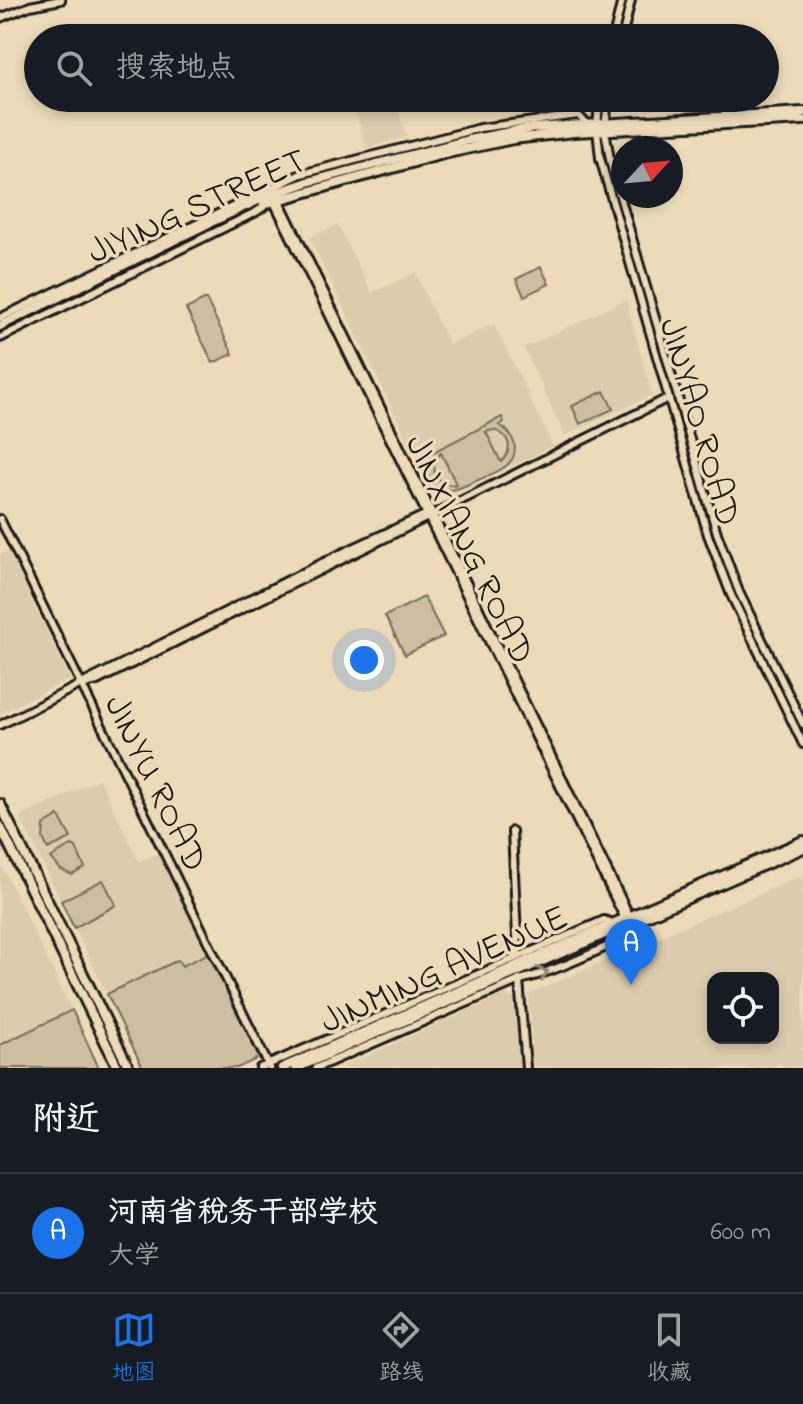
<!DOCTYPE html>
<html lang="zh">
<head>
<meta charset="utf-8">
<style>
  body { margin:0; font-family:"Indie Flower","LXGW WenKai TC",sans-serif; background:#20242c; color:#f1f3f6 }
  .controls { position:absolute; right:24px; bottom:24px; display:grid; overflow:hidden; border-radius:16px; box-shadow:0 4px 12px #0003 }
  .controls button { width:72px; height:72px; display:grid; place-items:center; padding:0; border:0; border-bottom:2px solid #363941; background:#171b24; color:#f1f3f6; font:40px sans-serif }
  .compass { position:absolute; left:611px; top:136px; width:72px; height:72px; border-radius:50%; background:#171b24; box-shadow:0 4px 12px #0003; rotate:64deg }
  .you { position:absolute; left:364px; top:660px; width:28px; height:28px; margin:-20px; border:6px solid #fff; border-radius:50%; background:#1a73e8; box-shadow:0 0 0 12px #1a73e833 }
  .badge { display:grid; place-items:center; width:52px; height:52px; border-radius:50%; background:#1a73e8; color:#fff; font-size:26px; font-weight:700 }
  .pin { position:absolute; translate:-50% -66px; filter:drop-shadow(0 2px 4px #0008) }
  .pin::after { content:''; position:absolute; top:42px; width:28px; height:24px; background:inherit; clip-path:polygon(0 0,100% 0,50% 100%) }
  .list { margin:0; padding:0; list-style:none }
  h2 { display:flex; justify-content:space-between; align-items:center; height:104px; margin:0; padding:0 32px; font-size:34px }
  h2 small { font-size:26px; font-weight:400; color:#9ea1a6 }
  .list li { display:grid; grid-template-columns:52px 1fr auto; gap:24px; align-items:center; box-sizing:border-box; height:120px; padding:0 32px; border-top:2px solid #363941 }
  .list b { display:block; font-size:30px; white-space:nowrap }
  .list p { margin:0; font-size:26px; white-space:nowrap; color:#9ea1a6 }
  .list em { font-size:26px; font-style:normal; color:#9ea1a6 }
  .icon { flex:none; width:44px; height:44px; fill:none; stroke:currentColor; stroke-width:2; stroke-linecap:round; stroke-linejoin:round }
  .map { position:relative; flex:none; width:803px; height:1068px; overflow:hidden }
  .search { position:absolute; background:#171b24; box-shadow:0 4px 12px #0003; left:24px; right:24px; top:24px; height:88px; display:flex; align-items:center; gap:20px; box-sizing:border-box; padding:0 28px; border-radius:44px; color:#9ea1a6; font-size:30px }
  .sheet { height:224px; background:#171b24 }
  nav { display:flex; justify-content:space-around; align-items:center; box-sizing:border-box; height:112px; border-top:2px solid #363941; background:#171b24; font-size:22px; color:#9ea1a6 }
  nav a { display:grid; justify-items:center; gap:4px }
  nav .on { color:#1a73e8 }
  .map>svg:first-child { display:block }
</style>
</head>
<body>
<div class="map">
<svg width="803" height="1068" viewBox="0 0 803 1068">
  <rect width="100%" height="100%" fill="#ecdab8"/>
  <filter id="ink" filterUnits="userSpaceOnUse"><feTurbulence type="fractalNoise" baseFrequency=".0125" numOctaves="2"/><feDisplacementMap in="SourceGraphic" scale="16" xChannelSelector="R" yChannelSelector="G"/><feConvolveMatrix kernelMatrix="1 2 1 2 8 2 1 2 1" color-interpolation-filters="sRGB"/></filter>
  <g filter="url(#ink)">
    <path fill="#dcccad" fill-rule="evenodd" d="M352,98H395L406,137L366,148Z
      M338,225L372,293L415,273L449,345L494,324L553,446L445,498L434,495L310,238Z
      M626,300L652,395L565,436L524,348Z
      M8,551L70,679L0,713V555Z
      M99,779L139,862L158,853L209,953L181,966L177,960L107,994L20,817Z
      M0,862L72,1010L0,1045Z
      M803,875V1068H783L780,1063L769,1068H533L529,994ZM713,978H773V1038H713Z
      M505,994L514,998L520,1068H340Z"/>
    <path fill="#cebea1" stroke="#756d5e" stroke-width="2" fill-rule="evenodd" d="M541,267L549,284L524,296L516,279Z
      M206,299L233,354L213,363L186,309Z
      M604,391L613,409L580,424L572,406Z
      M502,417L504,422L499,425C514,433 522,453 506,466C499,472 487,476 478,480C457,490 429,503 427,467L435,451ZM493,430C510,434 514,450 501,462L486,432ZM441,453L456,484L455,485L442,483L435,475L434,462Z
      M424,597L444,636L405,655L385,616Z
      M59,816L71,838L48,849L43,838L44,825Z
      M72,845L76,847L85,868L72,875L61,870L51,858Z
      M103,880L116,905L74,928L61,901Z
      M209,953L259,1058L237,1068H143L107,994L178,960L182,966Z
      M72,1010L99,1068H0V1045Z"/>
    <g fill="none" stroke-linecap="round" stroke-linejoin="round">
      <g stroke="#1c1c1c" stroke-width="12">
        <path id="minor" d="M0,18L30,6L61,0
          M613,38L622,0
          M622,38L631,0
          M599,98L597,130L600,158L708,535L731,595L803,744
          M608,98L605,130L611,165L717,533L739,592L803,724
          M277,196L631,919
          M272,198L626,921
          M0,318L301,174L480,128L578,115L586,123
          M0,338L256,212L268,204
          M0,519L270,1068
          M82,685L97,681L668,398
          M0,725L340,554L427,514
          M512,831L518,957
          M519,980L526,1068
          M260,1068L604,920L613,923
          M316,1068L520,980C552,972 582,958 613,944L618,929"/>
      </g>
      <g stroke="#1c1c1c" stroke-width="14">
        <path id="major" d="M264,204L443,154L513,139L574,132L803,120
          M0,326L213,221L267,196L308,182L468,140L532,128L803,112
          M0,804L129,1068
          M0,826L118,1068
          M282,1068L803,841
          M296,1068L803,848"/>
      </g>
      <use href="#minor" stroke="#ecdab8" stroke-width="6"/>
      <use href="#major" stroke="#ecdab8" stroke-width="8"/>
    </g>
    <defs><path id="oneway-chevron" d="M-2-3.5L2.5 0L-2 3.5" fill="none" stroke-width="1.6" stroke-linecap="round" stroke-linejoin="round" transform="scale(2)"/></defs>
    <use stroke="#8e8472" href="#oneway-chevron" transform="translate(543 973) rotate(-18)"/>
  </g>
  <g text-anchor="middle" stroke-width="7" stroke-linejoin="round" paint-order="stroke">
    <g font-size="36" fill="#1c1c1c" stroke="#ecdab8">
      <text transform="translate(196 204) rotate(-24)" y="13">JIYING STREET</text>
      <text transform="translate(702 421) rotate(74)" y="13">JINYAO ROAD</text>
      <text transform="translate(472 548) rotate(64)" y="13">JINXIANG ROAD</text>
      <text transform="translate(158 782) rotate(64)" y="13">JINYU ROAD</text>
      <text transform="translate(443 967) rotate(-24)" y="13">JINMING AVENUE</text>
    </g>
  </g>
</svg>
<div class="controls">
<button><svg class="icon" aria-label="locate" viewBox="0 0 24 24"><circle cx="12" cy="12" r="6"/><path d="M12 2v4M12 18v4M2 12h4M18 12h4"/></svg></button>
</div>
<svg class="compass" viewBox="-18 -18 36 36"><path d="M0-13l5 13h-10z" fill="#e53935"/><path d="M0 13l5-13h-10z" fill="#9ea1a6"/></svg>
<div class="you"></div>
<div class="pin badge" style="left:631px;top:985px">A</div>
<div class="search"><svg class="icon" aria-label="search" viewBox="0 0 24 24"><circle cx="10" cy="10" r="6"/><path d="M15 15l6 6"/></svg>搜索地点</div>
</div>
<section class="sheet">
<h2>附近<small></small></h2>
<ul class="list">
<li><span class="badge">A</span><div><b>河南省税务干部学校</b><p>大学</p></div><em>600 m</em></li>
</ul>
</section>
<nav>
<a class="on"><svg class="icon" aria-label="map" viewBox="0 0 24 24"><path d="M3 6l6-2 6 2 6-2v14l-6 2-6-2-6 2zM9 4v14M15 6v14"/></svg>地图</a>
<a><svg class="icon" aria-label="directions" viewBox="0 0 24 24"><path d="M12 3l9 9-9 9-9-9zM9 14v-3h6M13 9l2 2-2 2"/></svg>路线</a>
<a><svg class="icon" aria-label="saved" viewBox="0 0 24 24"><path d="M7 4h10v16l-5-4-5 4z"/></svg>收藏</a>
</nav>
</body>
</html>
